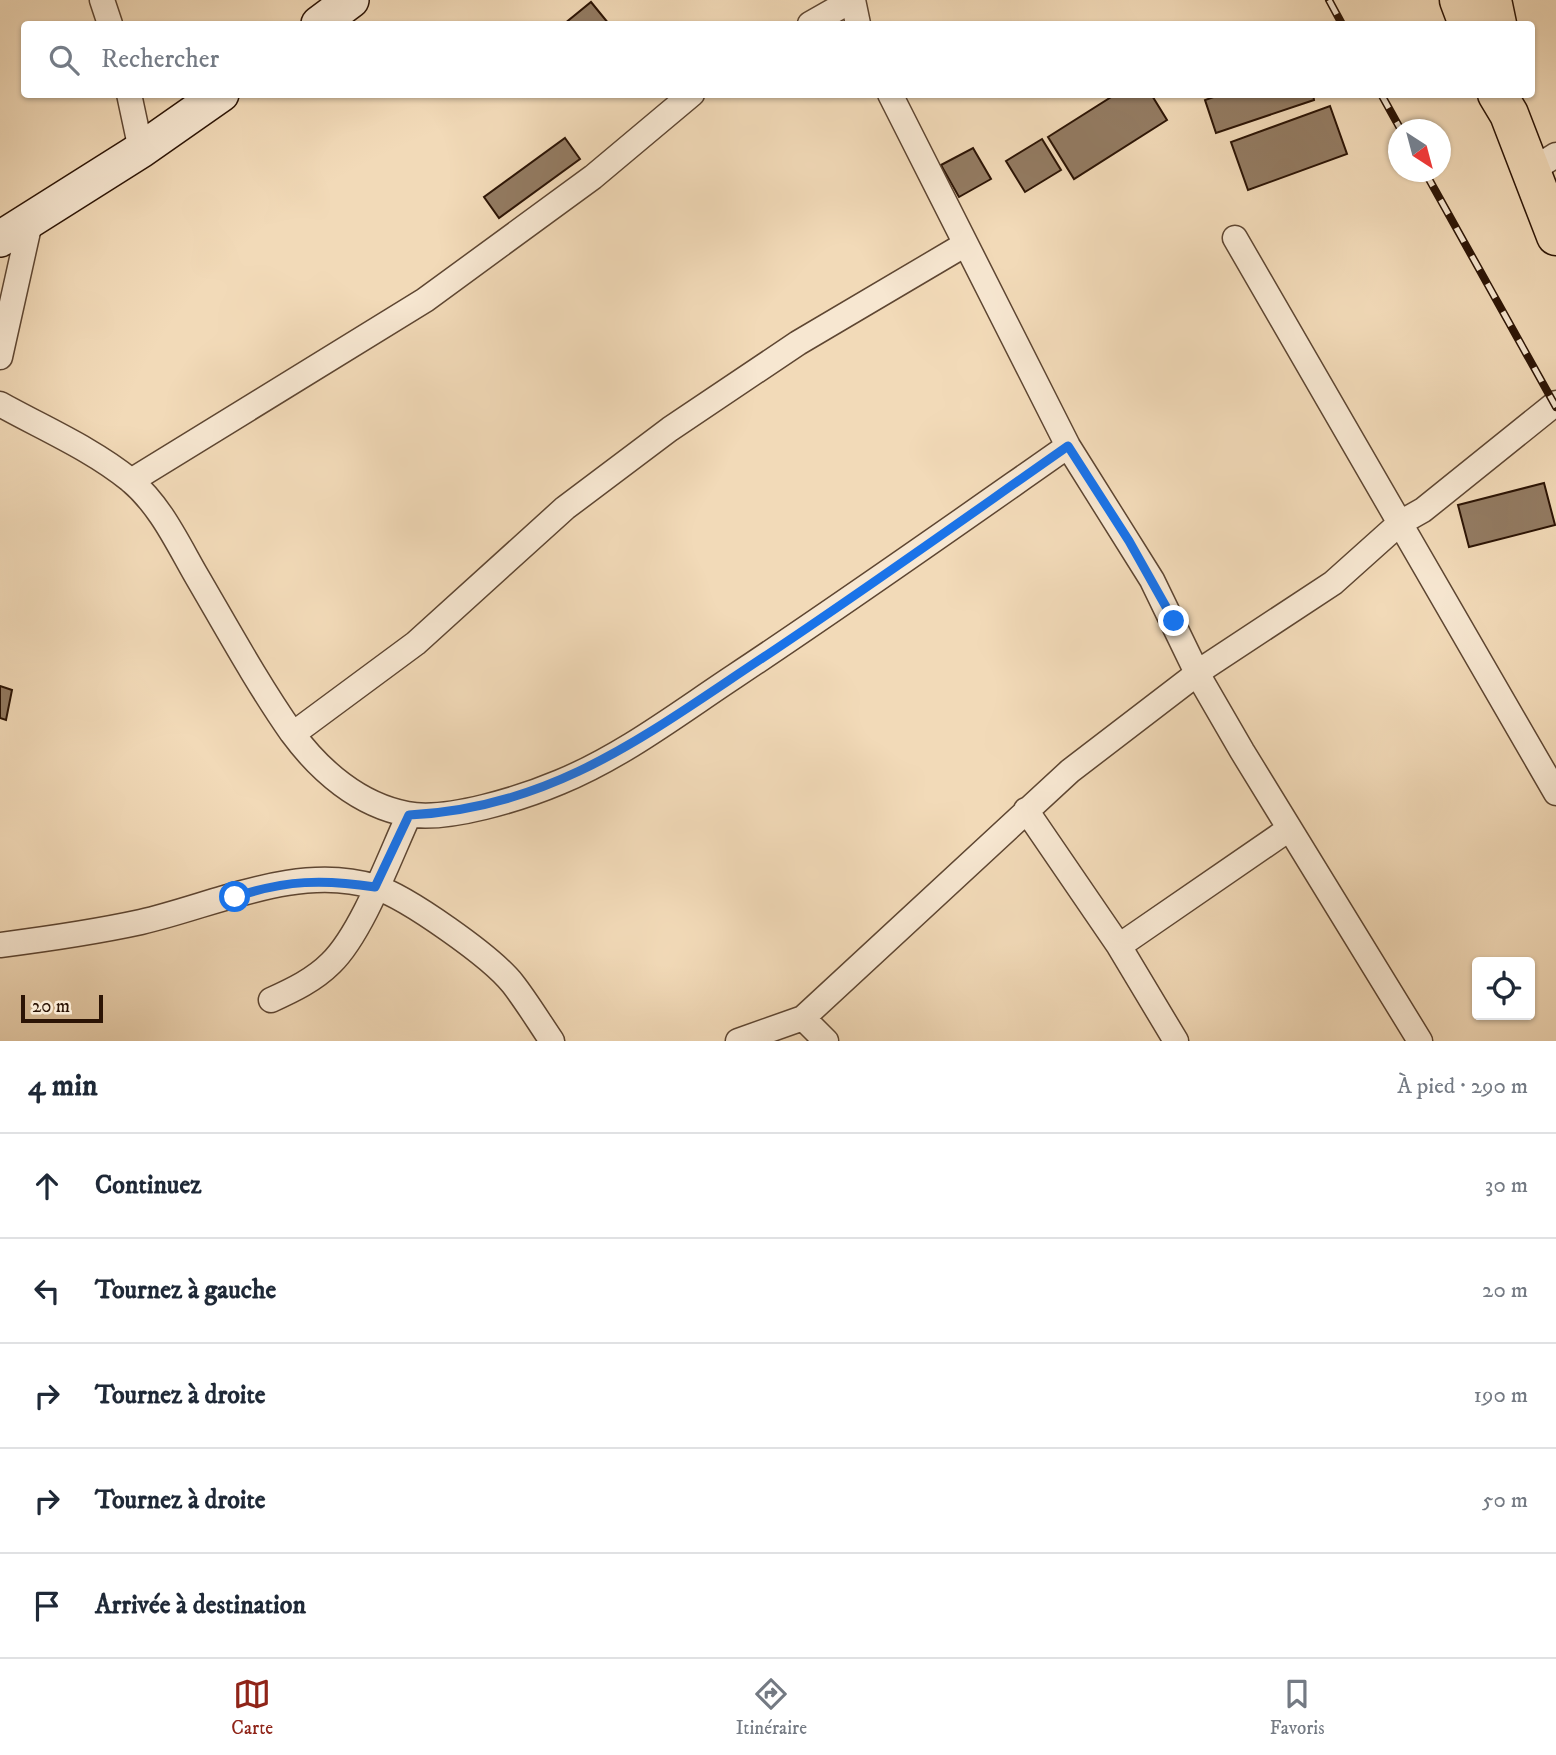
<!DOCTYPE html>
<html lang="fr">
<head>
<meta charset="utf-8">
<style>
  body { margin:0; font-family:"IM FELL DW Pica",serif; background:#f6f6f7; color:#1f2937 }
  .controls { position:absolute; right:21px; bottom:21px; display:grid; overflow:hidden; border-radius:7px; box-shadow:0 2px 5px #0004 }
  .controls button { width:63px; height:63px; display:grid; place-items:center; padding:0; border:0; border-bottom:2px solid #e0e1e3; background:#fff; color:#1f2937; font:35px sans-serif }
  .compass { position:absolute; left:1388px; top:119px; width:63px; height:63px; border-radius:50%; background:#fff; box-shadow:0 2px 5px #0004; rotate:144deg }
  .scale { position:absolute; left:21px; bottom:18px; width:82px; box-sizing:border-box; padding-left:7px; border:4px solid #2c1405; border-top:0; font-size:19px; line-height:24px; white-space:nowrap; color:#2c1405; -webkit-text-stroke:5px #f7e7d1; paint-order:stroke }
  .stop { position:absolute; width:21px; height:21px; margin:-16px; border:5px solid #1a73e8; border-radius:50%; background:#fff }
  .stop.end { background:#1a73e8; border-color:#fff; box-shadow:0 2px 7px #0008 }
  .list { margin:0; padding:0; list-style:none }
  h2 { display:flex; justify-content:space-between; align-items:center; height:91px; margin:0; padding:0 28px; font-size:30px }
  h2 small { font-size:23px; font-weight:400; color:#747a83 }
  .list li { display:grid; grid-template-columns:46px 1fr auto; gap:21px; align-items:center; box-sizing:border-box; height:105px; padding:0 28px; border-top:2px solid #e0e1e3 }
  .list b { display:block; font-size:26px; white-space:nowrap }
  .list em { font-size:23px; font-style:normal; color:#747a83 }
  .icon { flex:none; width:38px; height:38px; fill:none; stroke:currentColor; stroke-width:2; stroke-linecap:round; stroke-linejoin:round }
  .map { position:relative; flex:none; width:1556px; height:1041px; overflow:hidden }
  .search { position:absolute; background:#fff; box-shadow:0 2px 5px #0004; left:21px; right:21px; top:21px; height:77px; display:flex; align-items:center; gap:18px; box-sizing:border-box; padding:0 24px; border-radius:7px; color:#747a83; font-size:26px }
  .sheet { height:616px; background:#fff }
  nav { display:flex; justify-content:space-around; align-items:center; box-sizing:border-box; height:98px; border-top:2px solid #e0e1e3; background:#fff; font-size:19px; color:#747a83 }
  nav a { display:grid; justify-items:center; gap:4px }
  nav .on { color:#8f2418 }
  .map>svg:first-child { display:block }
</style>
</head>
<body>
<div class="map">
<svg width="1556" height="1041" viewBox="0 0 1556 1041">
  <rect width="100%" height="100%" fill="#f2dab8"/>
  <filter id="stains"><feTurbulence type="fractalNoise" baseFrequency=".00286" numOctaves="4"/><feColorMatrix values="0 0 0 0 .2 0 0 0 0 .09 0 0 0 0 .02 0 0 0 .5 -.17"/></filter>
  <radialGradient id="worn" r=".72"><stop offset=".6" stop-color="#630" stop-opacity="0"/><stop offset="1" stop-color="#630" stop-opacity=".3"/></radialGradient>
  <path fill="#937b62" stroke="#2c1405" stroke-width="2" d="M591,2L609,24H564Z
    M1116,94H1151L1167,120L1074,179L1048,137Z
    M1222,94H1313L1314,100L1216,133L1205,100Z
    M1330,106L1347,154L1248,190L1231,142Z
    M565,138L580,159L499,218L484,197Z
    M1042,139L1061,170L1025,192L1006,161Z
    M973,148L991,179L959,197L941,165Z
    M1544,483L1555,525L1469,547L1458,505Z
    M0,686L12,690L6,720L0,718Z"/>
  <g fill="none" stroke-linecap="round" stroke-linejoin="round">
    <g stroke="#5e4632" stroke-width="27">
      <path id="street" d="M102,0L110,24
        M853,0L858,24
        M810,24L852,0
        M129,94L141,150
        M890,94L1068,446L1152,580L1198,675L1242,751L1420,1041
        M1529,172L1556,155
        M1235,238L1556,793
        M0,357L31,218
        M0,404C43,428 92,449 130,480C160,505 177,542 196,575C227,628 257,683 292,733C320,771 359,805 407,814C447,822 522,798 560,782C623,756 679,713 735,676C848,601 958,523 1068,446
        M131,481L425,300L593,177L692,94
        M293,734L416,643L565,508L670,429L798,343L964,245
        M1026,810L1119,946L1176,1041
        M0,945C47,939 95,932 141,922C215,905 298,863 375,887C407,897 492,957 513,984C527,1002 539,1022 552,1041
        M1119,946L1289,829
        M271,1000C293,990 314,980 331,963C362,933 390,856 409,815
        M803,1018L826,1041
        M738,1041L803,1018L1070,771L1207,666L1333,583L1400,523L1423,510L1556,403"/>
    </g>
    <g stroke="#2c1405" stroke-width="38">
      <path id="secondary" d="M319,24L351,0
        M0,239L141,150L221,94"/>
    </g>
    <g stroke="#2c1405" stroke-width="41">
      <path id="highway" d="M1459,0L1468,24
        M1492,0L1497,24
        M1497,94L1509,114L1556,236"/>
    </g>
    <use href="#street" stroke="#f7e7d1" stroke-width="24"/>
    <use href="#secondary" stroke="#f7e7d1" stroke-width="35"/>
    <use href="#highway" stroke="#f2dab8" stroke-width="38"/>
    <g stroke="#2c1405" stroke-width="8">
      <path id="rail" d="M1329,0L1342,24
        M1381,94L1401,130
        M1425,172L1556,407"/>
    </g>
    <use href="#rail" stroke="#f7e7d1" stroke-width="5" stroke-dasharray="16" stroke-linecap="butt"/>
  </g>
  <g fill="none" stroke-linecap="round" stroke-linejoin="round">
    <path stroke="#1a73e8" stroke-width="9" d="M235,897C286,880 323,879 375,887L409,815C555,808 650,732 767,655C869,587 968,516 1068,446L1129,541L1174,621"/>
  </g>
  <rect width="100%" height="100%" filter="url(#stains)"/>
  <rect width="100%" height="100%" fill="url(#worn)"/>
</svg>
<div class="controls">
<button><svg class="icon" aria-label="locate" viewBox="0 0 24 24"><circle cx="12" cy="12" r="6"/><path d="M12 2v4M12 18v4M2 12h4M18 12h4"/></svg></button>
</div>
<svg class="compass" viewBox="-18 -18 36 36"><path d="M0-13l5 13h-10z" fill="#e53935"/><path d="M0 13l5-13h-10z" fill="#747a83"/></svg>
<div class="scale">20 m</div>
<div class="stop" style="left:235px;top:897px"></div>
<div class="stop end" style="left:1174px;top:621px"></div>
<div class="search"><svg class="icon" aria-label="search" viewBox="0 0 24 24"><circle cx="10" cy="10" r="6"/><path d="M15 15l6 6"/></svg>Rechercher</div>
</div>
<section class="sheet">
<h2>4 min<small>À pied · 290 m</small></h2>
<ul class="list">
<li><svg class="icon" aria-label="ahead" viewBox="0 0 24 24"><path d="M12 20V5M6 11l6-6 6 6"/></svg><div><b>Continuez</b></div><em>30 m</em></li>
<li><svg class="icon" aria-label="left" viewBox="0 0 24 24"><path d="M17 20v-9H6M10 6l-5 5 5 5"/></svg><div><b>Tournez à gauche</b></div><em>20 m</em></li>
<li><svg class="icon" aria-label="right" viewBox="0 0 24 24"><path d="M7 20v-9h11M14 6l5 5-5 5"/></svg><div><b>Tournez à droite</b></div><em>190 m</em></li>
<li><svg class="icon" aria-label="right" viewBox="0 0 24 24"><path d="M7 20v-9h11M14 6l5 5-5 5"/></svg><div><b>Tournez à droite</b></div><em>50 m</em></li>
<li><svg class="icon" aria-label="arrive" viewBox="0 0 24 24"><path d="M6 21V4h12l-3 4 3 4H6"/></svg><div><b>Arrivée à destination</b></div></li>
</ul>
</section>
<nav>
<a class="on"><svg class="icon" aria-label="map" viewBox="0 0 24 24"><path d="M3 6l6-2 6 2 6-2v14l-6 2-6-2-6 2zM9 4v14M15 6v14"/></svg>Carte</a>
<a><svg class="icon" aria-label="directions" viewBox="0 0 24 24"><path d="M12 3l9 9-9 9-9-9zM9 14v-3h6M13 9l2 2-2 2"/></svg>Itinéraire</a>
<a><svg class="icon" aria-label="saved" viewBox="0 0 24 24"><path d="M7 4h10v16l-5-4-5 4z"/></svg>Favoris</a>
</nav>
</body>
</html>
